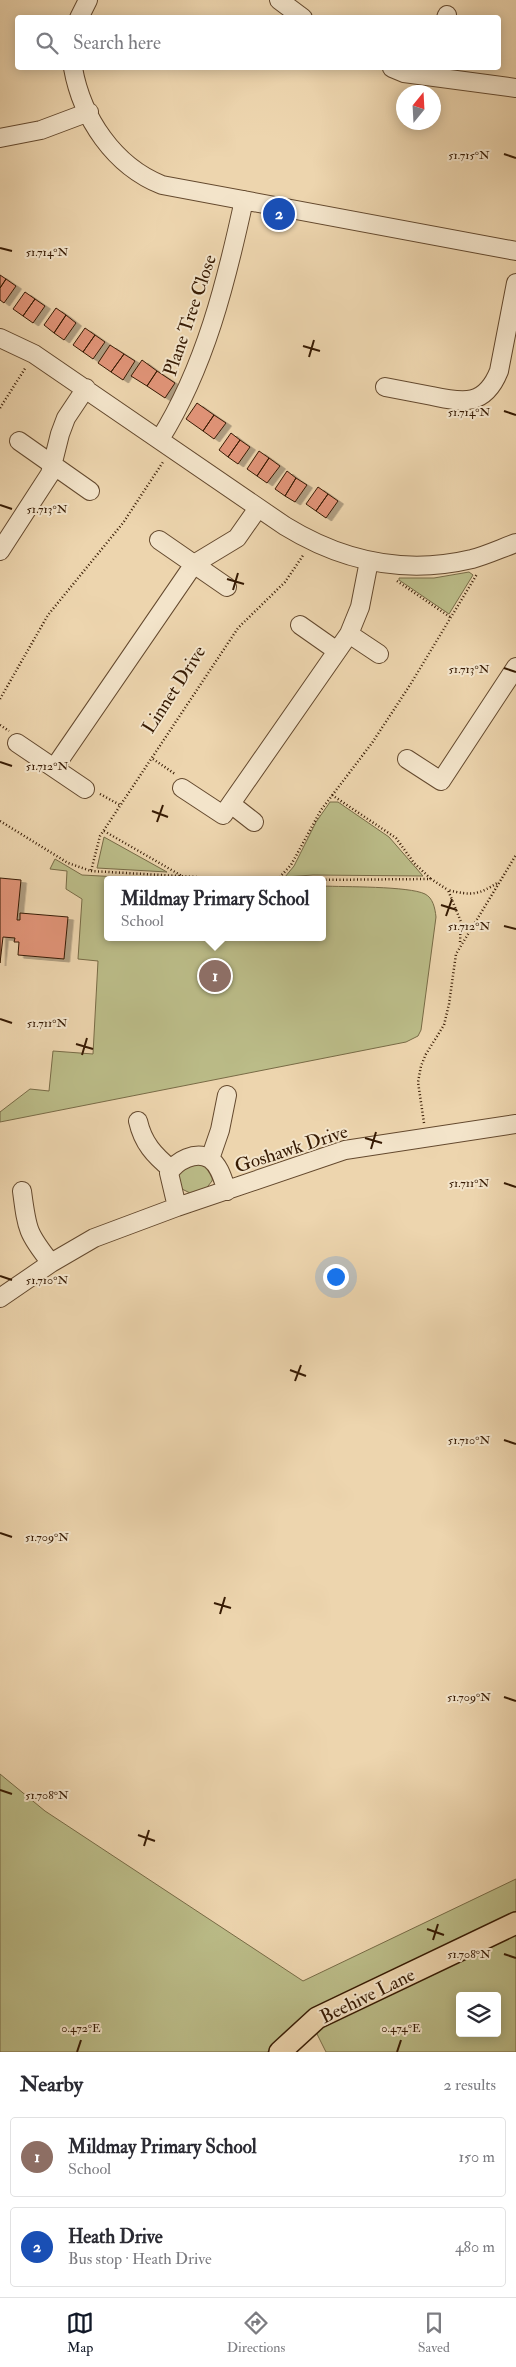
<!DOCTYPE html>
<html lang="en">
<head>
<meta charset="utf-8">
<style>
  body { margin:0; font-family:"IM FELL Double Pica",serif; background:#f7f7f7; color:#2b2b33 }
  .controls { position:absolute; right:15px; bottom:15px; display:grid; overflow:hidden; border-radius:5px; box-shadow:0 2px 12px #0003 }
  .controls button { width:45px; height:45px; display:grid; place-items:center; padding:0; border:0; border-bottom:1px solid #e1e1e2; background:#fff; color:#2b2b33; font:25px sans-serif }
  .compass { position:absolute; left:396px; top:85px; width:45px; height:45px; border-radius:50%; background:#fff; box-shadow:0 2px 12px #0003; rotate:18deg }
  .you { position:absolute; left:335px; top:1276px; width:18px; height:18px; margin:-12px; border:4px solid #fff; border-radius:50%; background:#1a73e8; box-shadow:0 0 0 8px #1a73e833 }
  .badge { display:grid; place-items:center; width:32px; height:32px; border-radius:50%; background:#111827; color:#fff; font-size:16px; font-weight:700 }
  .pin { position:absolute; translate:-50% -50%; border:2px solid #fff; box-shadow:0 1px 5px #0006 }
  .popup { position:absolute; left:104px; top:876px; width:222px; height:65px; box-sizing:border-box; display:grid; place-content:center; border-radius:5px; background:#fff; filter:drop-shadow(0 1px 4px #0005); font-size:16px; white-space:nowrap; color:#7c7c81 }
  .popup b { font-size:19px; color:#2b2b33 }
  .popup::after { content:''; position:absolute; left:50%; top:100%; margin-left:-10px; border:10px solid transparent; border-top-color:#fff }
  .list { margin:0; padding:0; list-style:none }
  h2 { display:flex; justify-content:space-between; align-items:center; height:65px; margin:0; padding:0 20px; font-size:21px }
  h2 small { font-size:16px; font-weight:400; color:#7c7c81 }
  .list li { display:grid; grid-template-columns:32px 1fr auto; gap:15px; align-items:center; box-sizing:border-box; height:80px; margin:0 10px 10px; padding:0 10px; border:1px solid #e1e1e2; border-radius:5px }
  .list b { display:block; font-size:19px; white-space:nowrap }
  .list p { margin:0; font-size:16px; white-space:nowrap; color:#7c7c81 }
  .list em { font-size:16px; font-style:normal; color:#7c7c81 }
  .icon { flex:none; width:28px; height:28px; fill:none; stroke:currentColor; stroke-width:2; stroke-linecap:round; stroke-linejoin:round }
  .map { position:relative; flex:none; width:516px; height:2052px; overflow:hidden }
  .search { position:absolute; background:#fff; box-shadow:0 2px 12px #0003; left:15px; right:15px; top:15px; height:55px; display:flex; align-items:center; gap:12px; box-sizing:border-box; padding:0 18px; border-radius:5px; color:#7c7c81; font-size:19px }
  .sheet { height:245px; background:#fff }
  nav { display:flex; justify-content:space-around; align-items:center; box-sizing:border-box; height:70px; border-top:1px solid #e1e1e2; background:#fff; font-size:14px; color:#7c7c81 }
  nav a { display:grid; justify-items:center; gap:2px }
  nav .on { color:#111827 }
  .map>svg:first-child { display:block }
</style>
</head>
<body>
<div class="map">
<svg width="516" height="2052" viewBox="0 0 516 2052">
  <defs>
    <filter id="shadow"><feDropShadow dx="5.5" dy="3" stdDeviation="0" flood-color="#0004"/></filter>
  </defs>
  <rect width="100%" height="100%" fill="#edd5ae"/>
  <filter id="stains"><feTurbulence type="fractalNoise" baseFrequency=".004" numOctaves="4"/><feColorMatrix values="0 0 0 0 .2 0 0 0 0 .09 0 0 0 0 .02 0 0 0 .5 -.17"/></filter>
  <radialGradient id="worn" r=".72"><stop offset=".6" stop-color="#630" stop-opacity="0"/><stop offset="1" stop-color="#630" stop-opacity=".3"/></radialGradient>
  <path fill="#bbbc88" stroke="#786b46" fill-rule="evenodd" d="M469,572L473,575L449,614L399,580V578H434Z
    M330,802H338L389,837L423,876L313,875L285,877L294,866L316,822Z
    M104,837L167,872L97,868Z
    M55,859L82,875L176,880H108V937H322L323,886C343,887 409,886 425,894C433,898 435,908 436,917L421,1030L418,1036L406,1042L0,1122V1112L30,1089L49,1091L53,1051L93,1054L98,961L78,959L82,899L66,889L67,871L50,869Z
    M189,1164L206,1165L213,1175L212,1181L204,1191L190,1193L178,1187L177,1170Z
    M0,1774L45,1811L303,1981L516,1879V2052H326L309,2018L267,2052H0ZM460,1996H497V2033H460Z"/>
  <path fill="#e19478" stroke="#361a03" filter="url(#shadow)" d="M0,275L6,279L0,288Z
    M6,279L16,286L4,303L0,300V288Z
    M25,292L35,299L23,316L13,309Z
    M35,299L45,306L33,323L23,316Z
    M56,308L66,315L54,333L44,325Z
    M66,315L76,323L64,340L54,333Z
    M85,328L95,335L83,352L73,345Z
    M95,335L105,342L93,359L83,352Z
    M110,345L124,354L111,372L98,363Z
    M124,354L135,361L123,380L111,372Z
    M142,360L157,371L147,386L131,376Z
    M157,371L175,383L165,398L147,386Z
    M197,403L214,415L203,431L186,419Z
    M214,415L226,423L214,439L203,431Z
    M231,433L240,440L228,457L219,450Z
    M240,440L250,447L238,464L228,457Z
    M259,451L269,458L257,476L247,469Z
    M269,458L280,466L267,483L257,476Z
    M287,471L296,478L285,496L275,489Z
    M296,478L307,485L295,502L285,496Z
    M318,487L328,494L316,511L306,504Z
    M328,494L338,501L326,518L316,511Z
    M0,878L21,880L17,920H20V913L68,917L64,959L18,955L19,942H14L15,938L3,937L0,963Z"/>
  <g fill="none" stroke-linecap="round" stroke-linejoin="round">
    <g stroke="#64492e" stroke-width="20">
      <path id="minor" d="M279,0L303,18
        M79,18L88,0
        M446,18L447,15
        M73,68C82,118 114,166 162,185L516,251
        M392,68L404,73L516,88
        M0,138L41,130L89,112
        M0,338L34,354L285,526C342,561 405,575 472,559C487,555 502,548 516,543
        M385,387C401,390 416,393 432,396C464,403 485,406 499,371L516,283
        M160,439C205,367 226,283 244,200
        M19,441L90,491
        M159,540L227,587
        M0,551L50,474L60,434L66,418L86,388
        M300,625L337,651
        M349,634L379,654
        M17,743L85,789
        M407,759L441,781L516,667
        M54,768L194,564L237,538L258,508
        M182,788L223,815L349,634L360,607L369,561
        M231,804L254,822
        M138,1121C143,1143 154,1155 171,1169
        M210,1159L220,1130L227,1095
        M22,1191C27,1229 27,1233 51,1263
        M177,1207L169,1173C176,1161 196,1150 210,1159C220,1166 223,1180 227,1191
        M0,1298L51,1263L94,1238L177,1207L345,1150L516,1124"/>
    </g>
    <g stroke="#361a03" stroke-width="24">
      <path id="major" d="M280,2052L317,2018L516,1923"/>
    </g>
    <path stroke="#361a03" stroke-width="2.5" stroke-dasharray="1 2.5" stroke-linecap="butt" d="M0,408L26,367
      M397,581L450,617
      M0,699L48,615L123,523L163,462
      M0,725L9,731
      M153,759L175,774
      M100,794L120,805
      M332,795L396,838L414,863L431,879
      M0,821L68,863L91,871L100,836L238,628L285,582L304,554
      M104,831L182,876
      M91,871L248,880
      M277,880L291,865L321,810L372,743L410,685L477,574
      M308,880L431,879L448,890
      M460,942L461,922L448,890C472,896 478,895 499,882
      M424,1123L418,1082L421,1066L426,1054L444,1025L449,1004L456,954L516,855"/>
    <use href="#minor" stroke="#f3e4ca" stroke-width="18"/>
    <use href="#major" stroke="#edd5ae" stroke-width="21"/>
  </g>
  <path fill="none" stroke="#361a03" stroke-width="2" d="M504,154L516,158M0,248L12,251M303,346L320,351M309,357L314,340M504,411L516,415M0,505L12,509M227,579L244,584M233,590L238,573M504,668L516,672M0,762L12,766M152,811L168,817M157,822L163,805M441,905L457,910M446,916L452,899M504,926L516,929M0,1019L12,1023M76,1044L93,1049M82,1055L87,1038M365,1138L382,1143M371,1149L376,1132M504,1183L516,1187M0,1276L12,1280M290,1370L306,1376M295,1381L301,1365M504,1440L516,1444M0,1533L12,1537M214,1603L231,1608M220,1614L225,1597M504,1697L516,1701M0,1790L12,1794M138,1835L155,1841M144,1846L149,1830M427,1929L444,1935M433,1940L438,1924M504,1954L516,1958M77,2052L81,2040M397,2052L401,2040"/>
  <g text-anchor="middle" stroke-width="4" stroke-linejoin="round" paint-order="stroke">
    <g font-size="19" fill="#361a03" stroke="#f3e4ca">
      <text transform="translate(189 315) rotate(-71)" y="7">Plane Tree Close</text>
      <text transform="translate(173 689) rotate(-57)" y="7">Linnet Drive</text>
      <text transform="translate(291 1148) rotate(-18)" y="7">Goshawk Drive</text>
      <text transform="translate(367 1995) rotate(-26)" y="7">Beehive Lane</text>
    </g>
  </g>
  <g font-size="12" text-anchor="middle" fill="#361a03" stroke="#f3e4ca" stroke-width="4" stroke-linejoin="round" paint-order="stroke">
    <text x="469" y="159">51.715°N</text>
    <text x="47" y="256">51.714°N</text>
    <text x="469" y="416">51.714°N</text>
    <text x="47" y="513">51.713°N</text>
    <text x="469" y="673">51.713°N</text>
    <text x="47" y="770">51.712°N</text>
    <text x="469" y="930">51.712°N</text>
    <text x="47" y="1027">51.711°N</text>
    <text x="469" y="1187">51.711°N</text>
    <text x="47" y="1284">51.710°N</text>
    <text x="469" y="1444">51.710°N</text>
    <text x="47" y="1541">51.709°N</text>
    <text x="469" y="1701">51.709°N</text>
    <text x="47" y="1799">51.708°N</text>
    <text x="469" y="1958">51.708°N</text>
    <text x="81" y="2032">0.472°E</text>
    <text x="401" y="2032">0.474°E</text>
  </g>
  <rect width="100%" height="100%" filter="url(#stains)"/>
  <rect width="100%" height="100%" fill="url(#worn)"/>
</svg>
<div class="controls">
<button><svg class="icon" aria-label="layers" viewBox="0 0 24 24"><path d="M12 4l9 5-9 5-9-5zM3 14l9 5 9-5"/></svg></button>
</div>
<svg class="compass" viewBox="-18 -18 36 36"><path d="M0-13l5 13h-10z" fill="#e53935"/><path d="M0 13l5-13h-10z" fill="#7c7c81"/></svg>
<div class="you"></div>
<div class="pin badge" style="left:215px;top:976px;background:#8d6e63">1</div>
<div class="popup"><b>Mildmay Primary School</b>School</div>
<div class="pin badge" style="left:279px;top:214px;background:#1a4fb4">2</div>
<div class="search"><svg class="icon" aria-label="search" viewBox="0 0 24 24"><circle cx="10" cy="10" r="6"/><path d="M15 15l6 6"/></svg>Search here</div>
</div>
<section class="sheet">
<h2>Nearby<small>2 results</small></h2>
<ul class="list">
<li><span class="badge" style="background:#8d6e63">1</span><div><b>Mildmay Primary School</b><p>School</p></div><em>150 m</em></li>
<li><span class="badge" style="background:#1a4fb4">2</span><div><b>Heath Drive</b><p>Bus stop · Heath Drive</p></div><em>480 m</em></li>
</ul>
</section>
<nav>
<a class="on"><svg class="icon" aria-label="map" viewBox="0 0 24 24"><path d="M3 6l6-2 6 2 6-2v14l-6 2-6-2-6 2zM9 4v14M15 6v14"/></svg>Map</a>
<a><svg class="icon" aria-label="directions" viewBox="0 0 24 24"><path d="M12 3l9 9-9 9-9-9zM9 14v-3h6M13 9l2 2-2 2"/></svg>Directions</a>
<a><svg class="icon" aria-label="saved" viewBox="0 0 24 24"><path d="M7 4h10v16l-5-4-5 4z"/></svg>Saved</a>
</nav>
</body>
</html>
